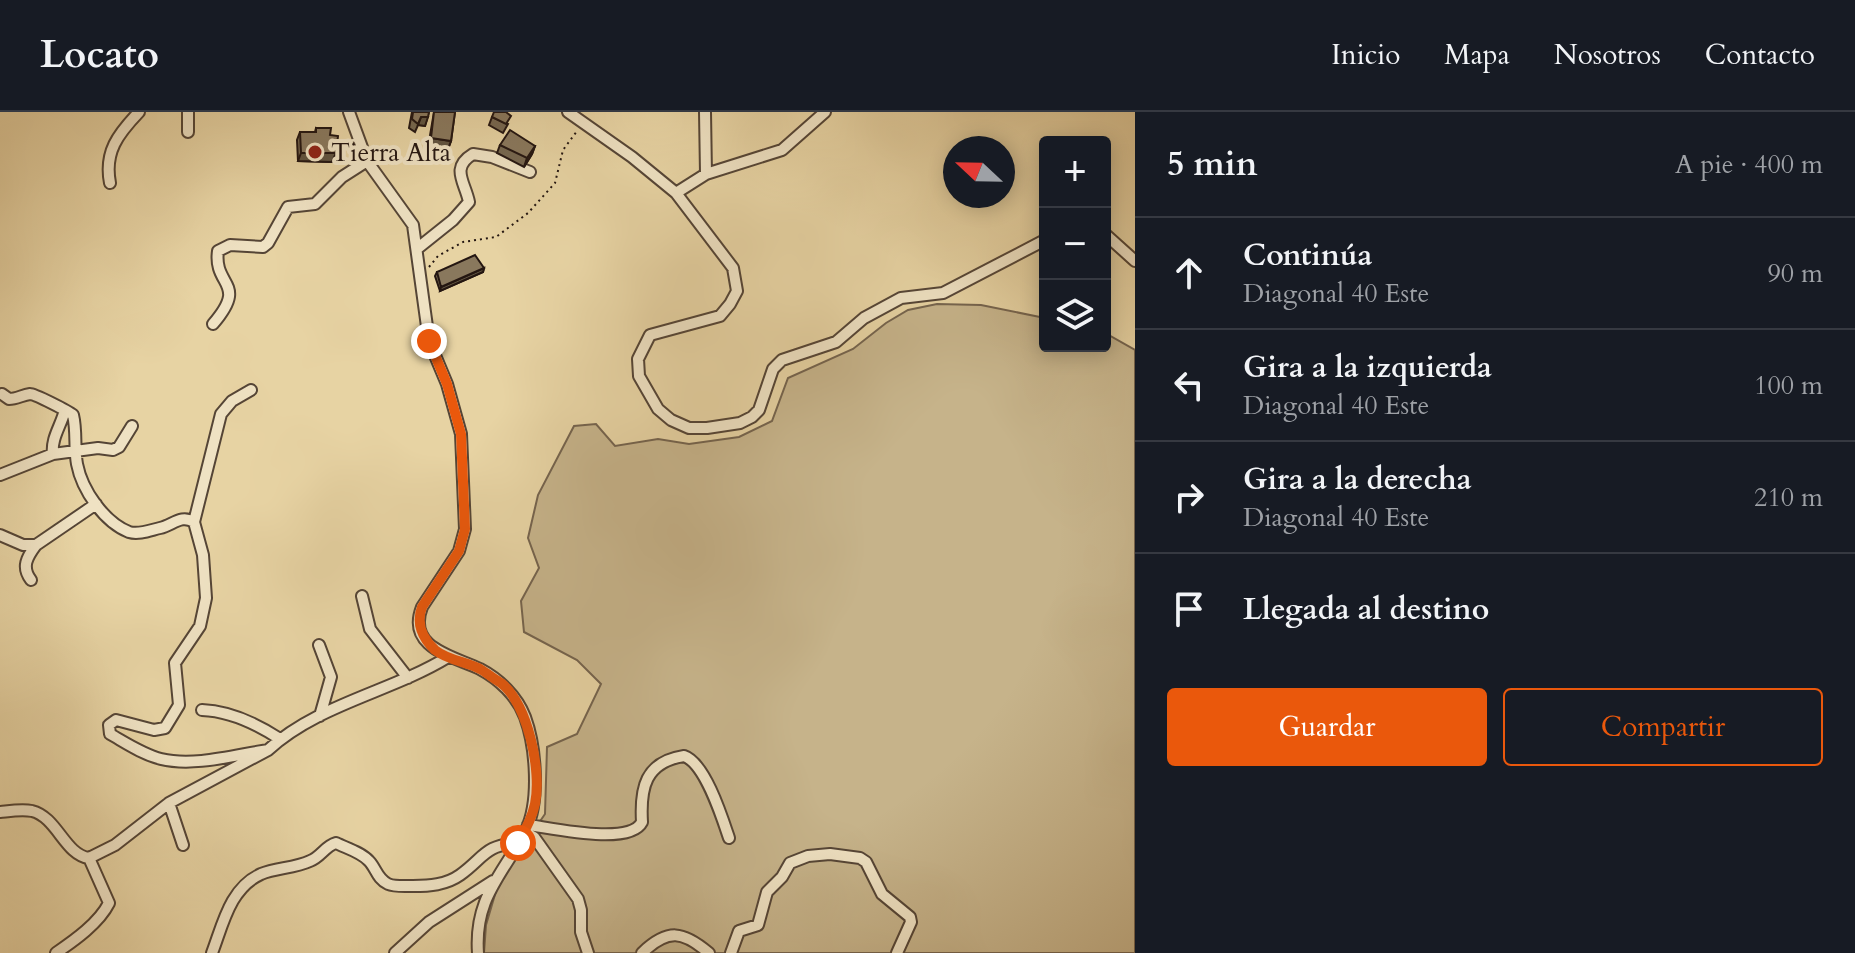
<!DOCTYPE html>
<html lang="es">
<head>
<meta charset="utf-8">
<style>
  body { margin:0; font-family:Cardo,serif; background:#242831; color:#f1f3f6 }
  .controls { position:absolute; right:24px; top:24px; display:grid; overflow:hidden; border-radius:8px; box-shadow:0 4px 20px #0003 }
  .controls button { width:72px; height:72px; display:grid; place-items:center; padding:0; border:0; border-bottom:2px solid #363941; background:#171b24; color:#f1f3f6; font:40px sans-serif }
  .compass { position:absolute; left:943px; top:24px; width:72px; height:72px; border-radius:50%; background:#171b24; box-shadow:0 4px 20px #0003; rotate:292deg }
  .stop { position:absolute; width:24px; height:24px; margin:-18px; border:6px solid #ea580c; border-radius:50%; background:#fff }
  .stop.end { background:#ea580c; border-color:#fff; box-shadow:0 2px 8px #0008 }
  .list { margin:0; padding:0; list-style:none }
  h2 { display:flex; justify-content:space-between; align-items:center; height:104px; margin:0; padding:0 32px; font-size:34px }
  h2 small { font-size:26px; font-weight:400; color:#9ea1a6 }
  .list li { display:grid; grid-template-columns:52px 1fr auto; gap:24px; align-items:center; box-sizing:border-box; height:112px; padding:0 32px; border-top:2px solid #363941 }
  .list b { display:block; font-size:30px; white-space:nowrap }
  .list p { margin:0; font-size:26px; white-space:nowrap; color:#9ea1a6 }
  .list em { font-size:26px; font-style:normal; color:#9ea1a6 }
  .actions { display:flex; gap:16px; padding:24px 32px }
  .actions a { flex:1; padding:18px 0; border:2px solid #ea580c; border-radius:8px; text-align:center; font-size:28px; color:#ea580c }
  .actions .main { background:#ea580c; color:#fff }
  .icon { flex:none; width:44px; height:44px; fill:none; stroke:currentColor; stroke-width:2; stroke-linecap:round; stroke-linejoin:round }
  .map { position:relative; flex:none; width:1135px; height:841px; overflow:hidden }
  header { display:flex; align-items:center; gap:48px; box-sizing:border-box; height:112px; padding:0 40px; background:#171b24; border-bottom:2px solid #363941 }
  header strong { font-size:38px }
  nav { display:flex; gap:44px; margin-inline-start:auto; font-size:28px }
  main { display:flex }
  aside { flex:1; background:#171b24 }
  .map>svg:first-child { display:block }
</style>
</head>
<body>
<header>
<strong>Locato</strong>
<nav><a>Inicio</a><a>Mapa</a><a>Nosotros</a><a>Contacto</a></nav>
</header>
<main>
<div class="map">
<svg width="1135" height="841" viewBox="0 0 1135 841">
  <rect width="100%" height="100%" fill="#e7d3a3"/>
  <filter id="stains"><feTurbulence type="fractalNoise" baseFrequency=".0025" numOctaves="4"/><feColorMatrix values="0 0 0 0 .2 0 0 0 0 .09 0 0 0 0 .02 0 0 0 .5 -.17"/></filter>
  <radialGradient id="worn" r=".72"><stop offset=".6" stop-color="#630" stop-opacity="0"/><stop offset="1" stop-color="#630" stop-opacity=".3"/></radialGradient>
  <path fill="#c6b38a" stroke="#75644e" stroke-width="2" d="M937,192L981,193L1045,206V234H1105V221L1135,238V841H484L486,813L499,769L545,702L547,635L577,622L601,572L577,548L524,520L521,489L539,456L528,426L538,383L574,314L596,312L615,334L658,327L689,332L739,325L772,309L788,266L853,237L886,211L908,198Z"/>
  <g fill="none" stroke-linecap="round" stroke-linejoin="round">
    <g stroke="#554536" stroke-width="14">
      <path id="minor" d="M188,0V20
        M349,0L367,49L413,113L429,229L447,272L461,322L465,417L459,439L422,495C406,536 453,544 480,557C499,567 517,584 525,605C536,635 540,689 526,718C503,763 474,785 478,841
        M568,0L632,45L676,81L733,156L737,179L730,192L720,204L650,223L638,247L639,264L658,297L671,308L689,316H707L740,311L752,305L759,298L773,257L782,248L836,230L864,206L901,186L943,181L1045,128
        M705,0L706,62
        M110,71C104,40 118,22 139,0
        M676,81L706,62L782,38L825,0
        M1105,122L1135,149
        M418,136L453,108L469,90C465,70 450,56 473,42L492,45L530,60
        M213,212C249,170 213,175 218,139L230,133L263,135L268,131L288,95L315,92L342,65L367,49
        M2,282L9,287C17,287 22,283 30,282C35,282 68,299 73,303C77,319 74,336 77,352C82,378 104,410 129,420C139,423 151,418 160,416C173,413 181,402 194,410L203,443L206,486L200,514L175,551L179,593L165,616L154,618L116,608L109,613L110,622C126,631 142,642 161,647C194,655 235,643 268,638
        M53,342C51,326 61,314 65,298
        M0,363L53,342L98,336L113,338L119,335L132,314
        M194,410L221,302L232,289L251,278
        M0,423L23,433H36L96,392
        M31,468C21,455 27,445 36,433
        M362,484L370,517L408,566
        M319,533L331,565L320,604
        M202,598C230,599 257,612 280,627
        M169,691L183,733
        M0,700C10,699 22,697 32,699C57,705 65,743 89,746L109,791C99,811 75,828 56,841
        M528,713C552,716 630,734 642,710C640,676 645,650 684,644C705,651 722,705 729,726
        M525,720L534,725L578,787L581,798V820L588,841
        M89,746L115,733L169,691L268,638C318,592 391,580 448,545
        M212,841C223,812 230,776 261,762C276,756 295,756 310,749C321,745 325,734 336,731C346,736 361,740 369,749C376,756 377,767 388,772C395,775 405,774 413,774C429,774 446,773 460,763C484,746 484,733 518,731
        M395,841L429,810L493,769
        M642,841C668,816 683,819 709,841
        M731,841L739,819L758,813L767,780L782,765L790,751L808,744L830,742L860,746L866,750L882,782L910,805L911,810L897,841"/>
    </g>
    <path stroke="#241611" stroke-width="2" stroke-dasharray="2 4" stroke-linecap="butt" d="M429,155L438,144L463,130L496,125L528,101L555,71L563,38L577,19"/>
    <use href="#minor" stroke="#efe2c3" stroke-width="10"/>
  </g>
  <path fill="#766750" stroke="#241611" stroke-width="2" d="M412,0H429L425,14L418,13L415,20L409,16Z
    M434,0H455L451,29L448,37L428,35Z
    M492,5L508,12L503,21L489,13Z
    M316,16L330,23L332,50L298,49L297,28L300,20H315Z
    M500,33L535,34L532,42L524,55L497,41Z
    M484,156L483,160L440,179L435,164L437,160Z"/>
  <path fill="#605441" stroke="#241611" stroke-width="2" d="M421,5H428L425,14L418,13Z
    M431,26L451,29L448,37L428,35Z
    M535,34L532,42L524,55L527,46Z
    M301,41H336L332,50L298,49Z
    M484,156L483,160L440,179L441,175Z"/>
  <path fill="#89785d" stroke="#241611" stroke-width="2" d="M413,0H429L428,5H421L418,12L412,7Z
    M434,0H455L451,29L431,26Z
    M494,0H506L511,4L506,12L492,5Z
    M316,16H331L330,23L338,24L336,41H301L300,20H316Z
    M510,18L535,34L527,46L500,33Z
    M475,143L484,156L441,175L437,160Z"/>
  <g fill="none" stroke-linecap="round" stroke-linejoin="round">
    <path stroke="#ea580c" stroke-width="10" d="M429,229L447,272L461,322L465,417L459,439L422,495C416,511 422,526 435,538C447,548 467,550 480,557C487,561 494,567 501,571C528,592 542,659 535,692C532,706 525,719 518,731"/>
  </g>
  <circle fill="#8f2418" stroke="#efe2c3" stroke-width="3" cx="315" cy="40" r="8"/>
  <g text-anchor="middle" stroke-width="8" stroke-linejoin="round" paint-order="stroke">
    <g font-size="26" fill="#241611" stroke="#efe2c3" text-anchor="start">
      <text x="331" y="49">Tierra Alta</text>
    </g>
  </g>
  <rect width="100%" height="100%" filter="url(#stains)"/>
  <rect width="100%" height="100%" fill="url(#worn)"/>
</svg>
<div class="controls">
<button>+</button>
<button>−</button>
<button><svg class="icon" aria-label="layers" viewBox="0 0 24 24"><path d="M12 4l9 5-9 5-9-5zM3 14l9 5 9-5"/></svg></button>
</div>
<svg class="compass" viewBox="-18 -18 36 36"><path d="M0-13l5 13h-10z" fill="#e53935"/><path d="M0 13l5-13h-10z" fill="#9ea1a6"/></svg>
<div class="stop" style="left:518px;top:731px"></div>
<div class="stop end" style="left:429px;top:229px"></div>
</div>
<aside>
<h2>5 min<small>A pie · 400 m</small></h2>
<ul class="list">
<li><svg class="icon" aria-label="ahead" viewBox="0 0 24 24"><path d="M12 20V5M6 11l6-6 6 6"/></svg><div><b>Continúa</b><p>Diagonal 40 Este</p></div><em>90 m</em></li>
<li><svg class="icon" aria-label="left" viewBox="0 0 24 24"><path d="M17 20v-9H6M10 6l-5 5 5 5"/></svg><div><b>Gira a la izquierda</b><p>Diagonal 40 Este</p></div><em>100 m</em></li>
<li><svg class="icon" aria-label="right" viewBox="0 0 24 24"><path d="M7 20v-9h11M14 6l5 5-5 5"/></svg><div><b>Gira a la derecha</b><p>Diagonal 40 Este</p></div><em>210 m</em></li>
<li><svg class="icon" aria-label="arrive" viewBox="0 0 24 24"><path d="M6 21V4h12l-3 4 3 4H6"/></svg><div><b>Llegada al destino</b></div></li>
</ul>
<div class="actions"><a class="main">Guardar</a><a>Compartir</a></div>
</aside>
</main>
</body>
</html>
